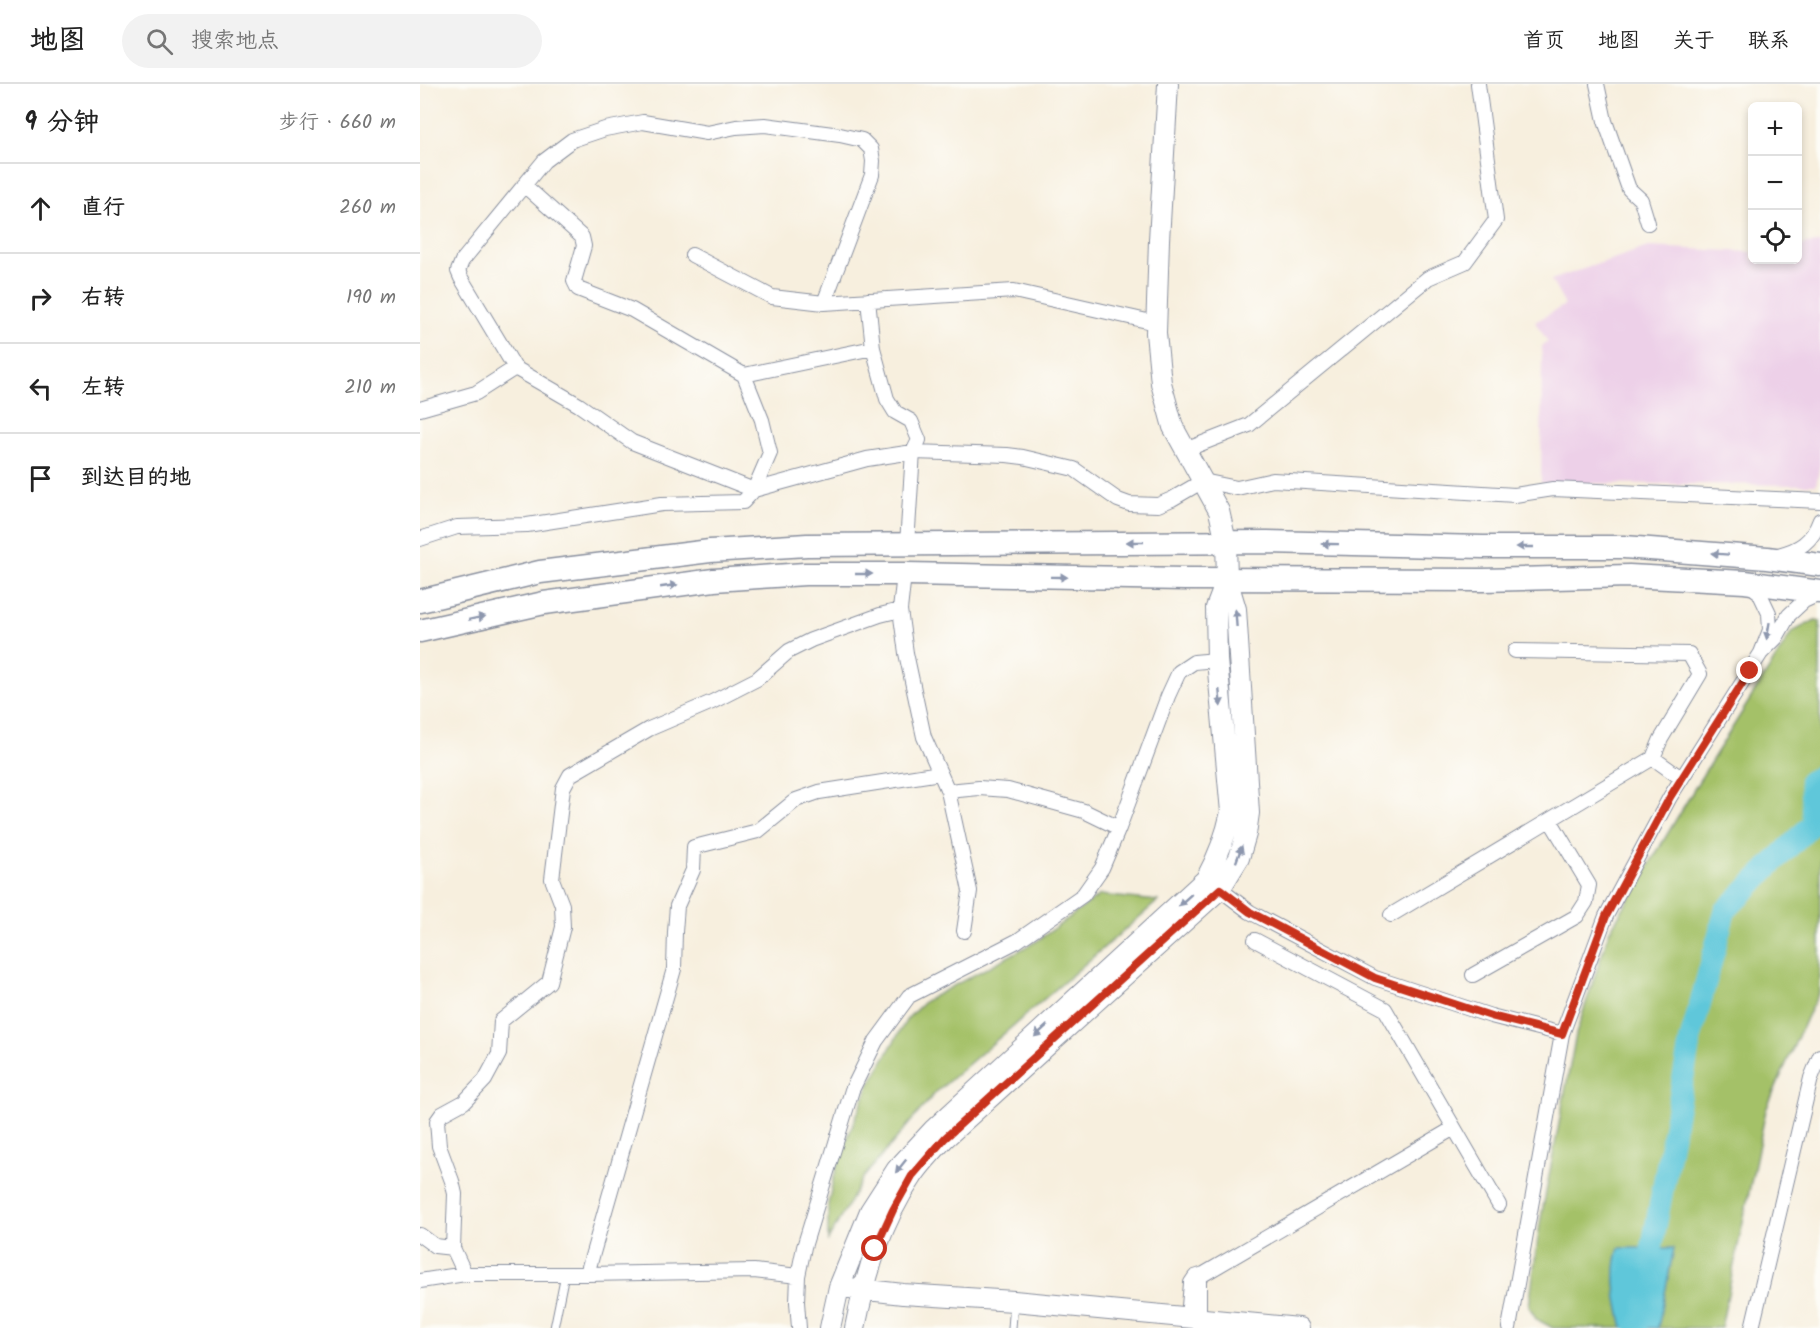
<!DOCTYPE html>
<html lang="zh">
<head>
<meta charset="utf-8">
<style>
  body { margin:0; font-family:Kalam,"LXGW WenKai TC",sans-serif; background:#f2f2f2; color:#222 }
  .controls { position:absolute; right:18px; top:18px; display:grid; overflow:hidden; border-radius:9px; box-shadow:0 3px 9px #0003 }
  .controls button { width:54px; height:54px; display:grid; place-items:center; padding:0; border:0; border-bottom:2px solid #e0e0e0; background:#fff; color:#222; font:30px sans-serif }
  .stop { position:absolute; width:18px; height:18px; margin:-14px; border:4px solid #c8321e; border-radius:50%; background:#fff }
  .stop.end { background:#c8321e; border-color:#fff; box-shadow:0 2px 6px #0008 }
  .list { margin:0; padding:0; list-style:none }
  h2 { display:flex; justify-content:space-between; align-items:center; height:78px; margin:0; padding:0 24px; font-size:26px }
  h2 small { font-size:20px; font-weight:400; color:#767676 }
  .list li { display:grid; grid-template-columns:39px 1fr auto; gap:18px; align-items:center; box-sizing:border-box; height:90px; padding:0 24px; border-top:2px solid #e0e0e0 }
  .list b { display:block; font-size:22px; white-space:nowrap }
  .list em { font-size:20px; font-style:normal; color:#767676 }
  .icon { flex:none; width:33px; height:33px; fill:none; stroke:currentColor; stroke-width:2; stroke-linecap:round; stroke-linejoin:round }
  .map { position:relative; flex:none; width:1400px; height:1244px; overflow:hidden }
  header { display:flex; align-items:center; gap:36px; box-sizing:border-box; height:84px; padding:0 30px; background:#fff; border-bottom:2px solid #e0e0e0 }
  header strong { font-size:28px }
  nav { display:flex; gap:33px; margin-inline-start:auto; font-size:21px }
  .search { width:420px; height:54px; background:#f2f2f2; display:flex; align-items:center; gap:15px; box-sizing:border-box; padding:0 21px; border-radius:33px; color:#767676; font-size:22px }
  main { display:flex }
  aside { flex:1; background:#fff }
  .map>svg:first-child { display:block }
</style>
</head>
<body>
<header>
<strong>地图</strong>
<div class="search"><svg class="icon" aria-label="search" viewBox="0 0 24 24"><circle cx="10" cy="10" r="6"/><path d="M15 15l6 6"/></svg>搜索地点</div>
<nav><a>首页</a><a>地图</a><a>关于</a><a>联系</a></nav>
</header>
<main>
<aside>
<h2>9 分钟<small>步行 · 660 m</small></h2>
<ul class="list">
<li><svg class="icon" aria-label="ahead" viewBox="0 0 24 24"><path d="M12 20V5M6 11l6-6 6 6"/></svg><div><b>直行</b></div><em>260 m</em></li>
<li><svg class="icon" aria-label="right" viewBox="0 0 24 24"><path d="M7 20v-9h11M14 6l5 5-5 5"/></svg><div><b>右转</b></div><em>190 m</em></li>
<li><svg class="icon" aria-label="left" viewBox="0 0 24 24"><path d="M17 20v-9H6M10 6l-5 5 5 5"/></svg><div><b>左转</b></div><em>210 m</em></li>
<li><svg class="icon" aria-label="arrive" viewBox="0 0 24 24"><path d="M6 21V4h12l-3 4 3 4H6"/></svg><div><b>到达目的地</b></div></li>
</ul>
</aside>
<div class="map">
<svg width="1400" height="1244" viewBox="0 0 1400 1244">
  <rect width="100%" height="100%" fill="#fdfcf7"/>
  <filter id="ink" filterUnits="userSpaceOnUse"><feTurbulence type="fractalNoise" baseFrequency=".0167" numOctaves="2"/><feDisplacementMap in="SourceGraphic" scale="12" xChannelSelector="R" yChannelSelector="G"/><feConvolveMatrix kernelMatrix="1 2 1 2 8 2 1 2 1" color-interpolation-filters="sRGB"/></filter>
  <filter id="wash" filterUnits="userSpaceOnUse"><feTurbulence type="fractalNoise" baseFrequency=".008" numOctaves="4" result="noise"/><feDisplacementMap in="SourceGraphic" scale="24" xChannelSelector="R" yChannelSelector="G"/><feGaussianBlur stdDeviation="1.35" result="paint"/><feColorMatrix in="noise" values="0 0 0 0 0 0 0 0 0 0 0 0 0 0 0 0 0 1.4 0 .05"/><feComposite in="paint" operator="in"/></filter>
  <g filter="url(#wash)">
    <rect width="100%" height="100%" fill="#f7efde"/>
    <path fill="#edd0e8" d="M1400,159V380L1396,401L1121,399L1122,262L1128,258L1115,238L1145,221L1131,196L1228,163L1332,168V176H1378V167L1384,160Z"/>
    <path fill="#a4c168" stroke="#607863" stroke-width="1.5" d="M1395,536L1400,537V907L1386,934L1346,1026L1301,1244H1133L1116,1235L1109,1222L1120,1139L1156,950L1189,848L1279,697L1372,548Z
      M680,811L738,817L515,1009L443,1094L408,1156V1120L413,1096L422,1067L449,1001L487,935L505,917L617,857Z"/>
    <path fill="#5ec7da" stroke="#3c7b9c" stroke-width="1.5" d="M1199,1164H1254L1238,1244H1203C1197,1217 1190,1191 1199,1164Z"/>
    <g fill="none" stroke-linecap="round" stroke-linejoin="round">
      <path stroke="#5ec7da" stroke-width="22" d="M1217,1244L1270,957L1305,827L1393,739L1390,697L1400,692"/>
    </g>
  </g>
  <g filter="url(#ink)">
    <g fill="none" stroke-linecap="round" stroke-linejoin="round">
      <g stroke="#898f9e" stroke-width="9">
        <path id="service" d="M134,1244L145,1190
          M592,1244L594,1219"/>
      </g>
      <g stroke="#898f9e" stroke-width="16">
        <path id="minor" d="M1177,0L1185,37L1209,105L1221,116L1228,139
          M272,171L352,213L404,219L594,207L736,239
          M448,216L453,264L467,315L475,328L491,337L499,356L493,368L487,460
          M404,219L452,91L453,77L451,65L442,56L420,51L345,41L316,43L287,49L223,38L185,45L152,56L124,77L42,177L38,187L41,194L95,284L159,321L212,358L334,406L447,375L493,368L587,371L603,373L654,385L698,416L709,420L738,421L752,415L783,397L817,404L853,396L1095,411L1133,405L1400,417
          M324,291L453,264
          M0,325L56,309L95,284
          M765,366L829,341L1008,194L1045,178L1076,136L1058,0
          M0,455L37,443L107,441L242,420L323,418L334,406L350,369L342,336L324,291L212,226L158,205L154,197L164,162L162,153L104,101
          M1358,471C1379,466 1392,458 1400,436
          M484,490L480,526L486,569L504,653L528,707L550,807L544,847
          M1327,499L1339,508L1349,529L1350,546L1341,569L1356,554L1369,531L1384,517L1399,510
          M1233,674L1261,694
          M528,707L559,704L588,706L664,727L699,744
          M793,800L830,828L955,894L1071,932L1142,950
          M971,831L1233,674L1241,655L1280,590L1269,570L1095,567
          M835,856L965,925L1079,1121
          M1053,891L1157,832L1166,818L1169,801L1130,736
          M0,1151L15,1162L33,1164
          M45,1190L33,1164L35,1110L32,1097L19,1062L17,1037L22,1030L44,1018L65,996L79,970L81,937L129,898L143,843L142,821L132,795L143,704L150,691L229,645L292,618L337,595L369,567L391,556L460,531L480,526
          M167,1190L254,885L255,848L257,822L273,786L274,763L338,747L376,716L399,708L520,689
          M775,1193L784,1190L1034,1044
          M0,1197L45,1190H167L334,1187L378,1192
          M768,1234L771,1199L775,1193L779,1198V1235
          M379,1244L377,1218L378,1192L384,1163L432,1006L456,957L489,912L597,857L663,811L682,784L699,744L748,612L759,588L774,578L797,576
          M1089,1244L1142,950L1186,832L1250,713L1341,569
          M1332,1244L1391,994L1400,972"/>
      </g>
      <g stroke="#898f9e" stroke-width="22">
        <path id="secondary" d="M430,1204L483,1210L594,1217L879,1244
          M410,1244L419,1203L450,1127L477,1085L514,1045L786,795C798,773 806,752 811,728L797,576L796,524L807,495
          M435,1244C446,1190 461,1138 492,1093C501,1079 514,1066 525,1054L800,805L819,774L826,750L829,729L816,525L807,495L806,458L799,427L753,343L741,299L736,249L739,156L748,0"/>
      </g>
      <g stroke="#898f9e" stroke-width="25">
        <path id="primary" d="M0,517L120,488L290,467L387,461L847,458L1063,463H1204L1347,474L1400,481
          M0,547L124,519L294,496L385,490H487L764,495L1063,496L1209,492L1325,498L1400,508"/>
      </g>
      <use href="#service" stroke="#fff" stroke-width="7"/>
      <use href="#minor" stroke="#fff" stroke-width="14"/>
      <use href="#secondary" stroke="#fff" stroke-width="20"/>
      <use href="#primary" stroke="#fff" stroke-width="22"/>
    </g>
    <defs><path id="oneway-solid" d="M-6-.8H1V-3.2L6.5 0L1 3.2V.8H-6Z" transform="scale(1.5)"/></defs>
    <g fill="#8d97ae">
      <use href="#oneway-solid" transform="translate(715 458) rotate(180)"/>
      <use href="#oneway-solid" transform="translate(910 460) rotate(-179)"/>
      <use href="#oneway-solid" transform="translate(1105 463) rotate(180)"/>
      <use href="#oneway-solid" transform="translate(1300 470) rotate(-176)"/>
      <use href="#oneway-solid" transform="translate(444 490)"/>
      <use href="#oneway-solid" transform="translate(639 493) rotate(1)"/>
      <use href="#oneway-solid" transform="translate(249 502) rotate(-8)"/>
      <use href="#oneway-solid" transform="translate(57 534) rotate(-12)"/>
      <use href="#oneway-solid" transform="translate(816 534) rotate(-94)"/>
      <use href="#oneway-solid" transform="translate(1348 547) rotate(100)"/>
      <use href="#oneway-solid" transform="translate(800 614) rotate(85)"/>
      <use href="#oneway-solid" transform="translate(819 770) rotate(-70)"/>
      <use href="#oneway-solid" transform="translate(765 816) rotate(138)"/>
      <use href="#oneway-solid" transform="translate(621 947) rotate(138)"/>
      <use href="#oneway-solid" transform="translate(481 1082) rotate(129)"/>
    </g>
  </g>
  <g fill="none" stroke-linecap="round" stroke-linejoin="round" filter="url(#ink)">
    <path stroke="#c8321e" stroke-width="8" d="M455,1165L473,1126L492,1092L525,1054L800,805L830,828L955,894L1071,932L1142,950L1186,832L1250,713L1330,587"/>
  </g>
</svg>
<div class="controls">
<button>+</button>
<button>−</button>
<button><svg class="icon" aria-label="locate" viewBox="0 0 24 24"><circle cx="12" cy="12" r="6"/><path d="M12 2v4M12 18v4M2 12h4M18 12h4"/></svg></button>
</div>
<div class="stop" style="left:455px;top:1165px"></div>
<div class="stop end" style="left:1330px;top:587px"></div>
</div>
</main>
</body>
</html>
